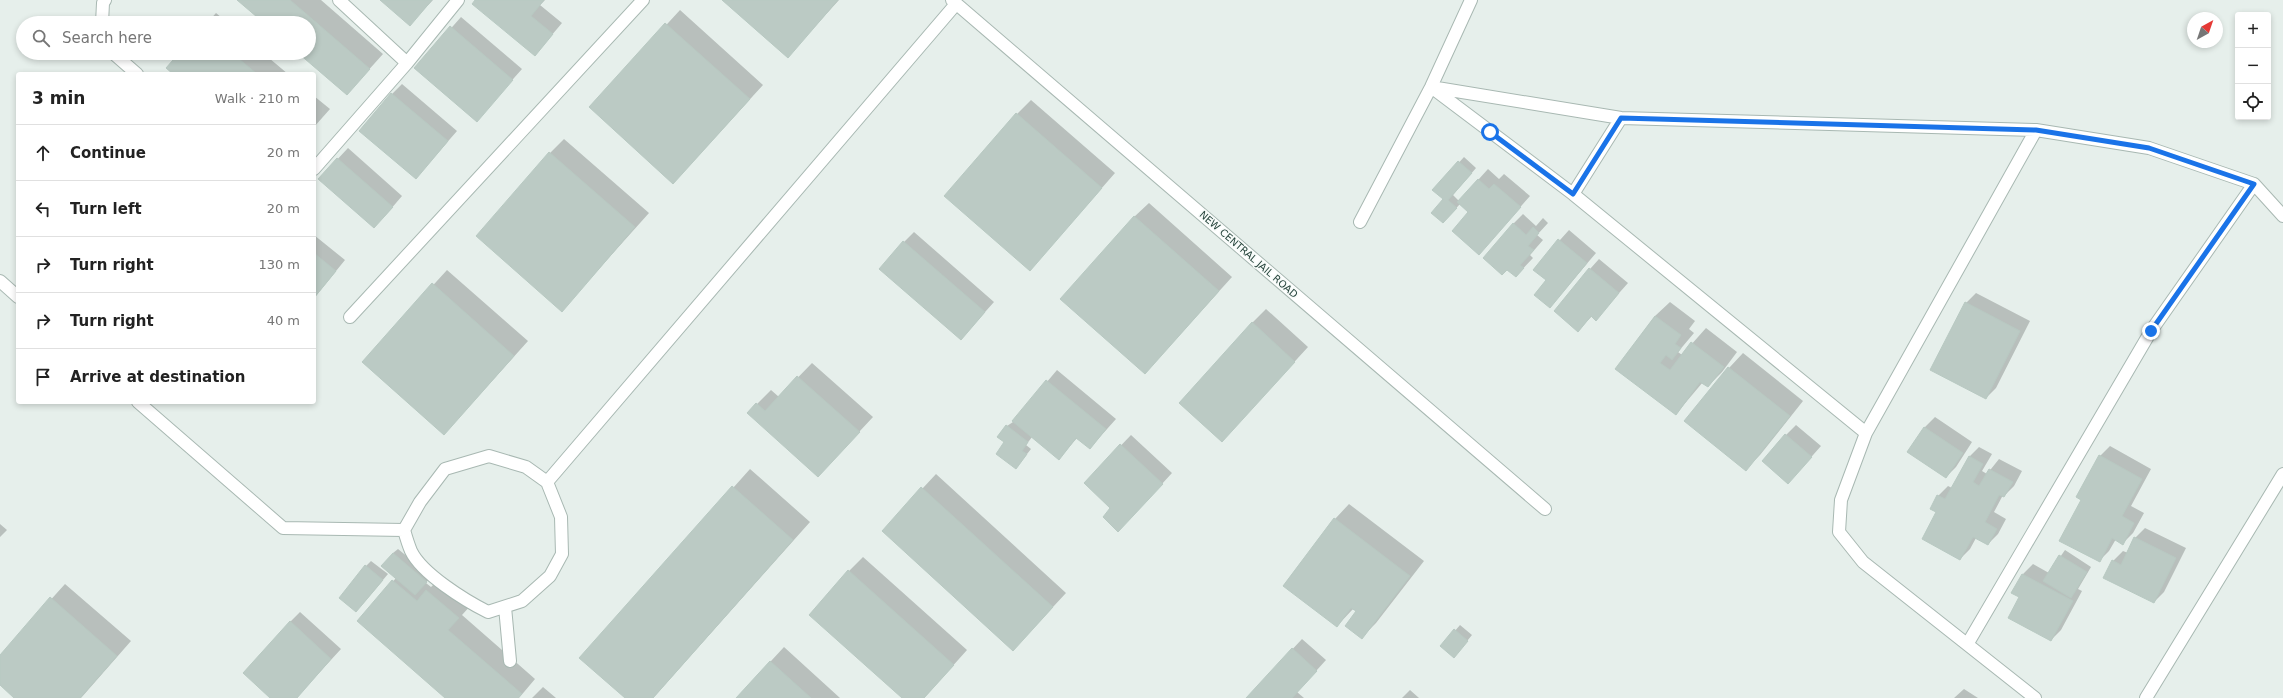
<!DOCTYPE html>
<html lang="en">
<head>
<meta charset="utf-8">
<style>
  body { margin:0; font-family:"DejaVu Sans",sans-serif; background:#f6f6f6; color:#222 }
  .controls { position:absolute; right:12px; top:12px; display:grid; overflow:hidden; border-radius:4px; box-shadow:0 2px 6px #0003 }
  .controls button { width:36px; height:36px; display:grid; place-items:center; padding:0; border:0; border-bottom:1px solid #e0e0e0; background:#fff; color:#222; font:20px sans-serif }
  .compass { position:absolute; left:2187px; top:12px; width:36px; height:36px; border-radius:50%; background:#fff; box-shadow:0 2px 6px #0003; rotate:40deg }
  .stop { position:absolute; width:12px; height:12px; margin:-9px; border:3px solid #1a73e8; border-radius:50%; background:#fff }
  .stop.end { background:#1a73e8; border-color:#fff; box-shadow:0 1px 4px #0008 }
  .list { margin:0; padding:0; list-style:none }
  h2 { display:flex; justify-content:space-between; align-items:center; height:52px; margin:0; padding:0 16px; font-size:17px }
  h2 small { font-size:13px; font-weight:400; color:#767676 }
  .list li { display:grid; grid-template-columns:26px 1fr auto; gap:12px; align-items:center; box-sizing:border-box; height:56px; padding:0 16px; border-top:1px solid #e0e0e0 }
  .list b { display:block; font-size:15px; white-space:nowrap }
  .list em { font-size:13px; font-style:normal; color:#767676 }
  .icon { flex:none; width:22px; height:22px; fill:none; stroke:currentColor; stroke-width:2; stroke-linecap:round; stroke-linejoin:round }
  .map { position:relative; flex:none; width:2283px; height:698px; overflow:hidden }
  .search { position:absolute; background:#fff; box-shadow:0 2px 6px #0003; left:16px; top:16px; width:300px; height:44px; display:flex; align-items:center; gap:10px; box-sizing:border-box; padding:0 14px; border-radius:22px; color:#767676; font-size:15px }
  .panel { position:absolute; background:#fff; box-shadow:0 2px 6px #0003; left:16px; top:72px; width:300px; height:332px; border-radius:4px }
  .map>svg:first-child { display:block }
</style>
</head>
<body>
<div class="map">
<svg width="2283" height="698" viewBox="0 0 2283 698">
  <rect width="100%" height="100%" fill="#e6efeb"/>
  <path fill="#0003" d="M239,0H321L383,54L347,94L300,53H309V23H265Z
    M381,0H433L410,24Z
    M477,0H545L540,5L562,23L535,55Z
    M724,0H839L788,56Z
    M680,10L763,85L687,168L591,107Z
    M216,13L228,23H207Z
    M461,17L522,69L477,120L416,68Z
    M181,53H263L288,74H175Z
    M402,84L457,131L416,178L392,94Z
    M314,96L330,109L314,127Z
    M1031,100L1115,173L1030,270L1017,114Z
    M564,139L649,213L562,310L550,153Z
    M348,148L402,196L384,217L319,179Z
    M1464,157L1476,168L1453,195L1459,201L1488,169L1499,179L1504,174L1530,196L1488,244L1470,212L1460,204L1448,217L1444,199L1434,190Z
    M1149,203L1232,277L1145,373L1134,217Z
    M1523,214L1536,226L1543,218L1548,223L1537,235L1543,240L1530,255L1533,258L1516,276L1513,224Z
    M1569,230L1596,253L1550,307L1547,280L1534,269Z
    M914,232L994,302L961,339L904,242Z
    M314,235L345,260L314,298Z
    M1599,259L1628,283L1596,319L1592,316L1578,331L1590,269Z
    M447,270L528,341L444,434L363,362Z
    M1976,293L2030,321L1996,388L1986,398L1966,303Z
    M1670,302L1695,321L1689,329L1694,333L1678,352L1682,355L1706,328L1737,352L1722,372L1708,386L1703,382L1676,414L1616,369L1655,316Z
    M1266,309L1308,347L1222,441L1252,323Z
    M1743,353L1803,401L1760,455L1746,469L1686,421L1729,368Z
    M812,363L873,417L818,476L757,404L771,390L779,397Z
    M1057,370L1116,419L1090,448L1077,438L1059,459L1032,437L1026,445L1031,449L1016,468L1005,442L1007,426L1013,422Z
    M1935,417L1972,442L1956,467L1946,477L1909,452L1925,427Z
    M1796,425L1821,446L1798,472L1786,435Z
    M1131,435L1172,473L1128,521L1085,483Z
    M2110,446L2151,469L2131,506L2144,513L2133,533L2123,543L2116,539L2109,551L2099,561L2083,499L2100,456Z
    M1979,447L1992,454L1982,471L1987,474L1999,459L2022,471L2014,486L2004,496L2003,495L1994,512L2006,519L1998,534L1988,544L1976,538L1970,549L1960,559L1938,511V496L1948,486L1952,488L1969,457Z
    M750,469L810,522L653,698H626L581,658Z
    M936,474L1066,593L1027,635L883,531Z
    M1349,504L1424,561L1376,623L1362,637L1357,611L1353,609L1337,626L1284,585L1335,519Z
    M0,524L7,530L0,537Z
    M2145,528L2186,548L2164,592L2154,602L2113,561L2123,551L2128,553L2135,538Z
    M398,549L431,576L426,583L431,587L441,577L472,604L462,615L535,679L519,698H447L358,621L396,578L393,553Z
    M2065,550L2091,567L2078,589L2082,591L2061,630L2051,640L2020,596L2013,593L2023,574L2033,564L2049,573Z
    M863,557L967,650L924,698H904L849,571Z
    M371,561L388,574L361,606L366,566Z
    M65,584L131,641L81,698H16L0,684V656Z
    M300,612L341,649L296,698H272L290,622Z
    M1460,625L1472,635L1454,657L1442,646Z
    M1302,639L1326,660L1297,692L1304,698H1247Z
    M784,647L840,698H737Z
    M543,687L556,698H532Z
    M1964,689L1978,698H1954Z
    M1410,690L1419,698H1402Z"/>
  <path fill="#bbcac4" stroke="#b8c9c2" d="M237,0H290L370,69L347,95L298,53H309V23H264Z
    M380,0H432L410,26Z
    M475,0H544L531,16L553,34L535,56L472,4Z
    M722,0H838L788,58Z
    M665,23L750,99L673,184L589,107Z
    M450,26L513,80L477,122L414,68Z
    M179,53H232L257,74H173L166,68Z
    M391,93L448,141L416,179L359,131Z
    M1016,113L1102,188L1030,271L944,196Z
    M549,152L635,227L562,312L476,236Z
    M337,158L393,207L374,228L318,179Z
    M1458,161L1472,173L1448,200L1457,208L1443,223L1431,213L1443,199L1432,190Z
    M1478,179L1489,189L1494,184L1521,207L1479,255L1452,231L1468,212L1457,202Z
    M1134,216L1219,291L1145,374L1060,299Z
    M1513,223L1526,235L1533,227L1539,233L1528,246L1534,250L1520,265L1524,268L1516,277L1507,270L1502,275L1483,258Z
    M1558,239L1587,263L1550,308L1534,295L1546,280L1533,270Z
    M903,241L985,312L961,340L879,269Z
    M314,253L336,271L314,298Z
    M1589,268L1619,293L1596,321L1591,316L1578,332L1554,311Z
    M432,283L514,356L444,435L362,362Z
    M1965,302L2020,331L1986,399L1930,370Z
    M1655,316L1681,335L1675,344L1681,348L1672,360L1666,355L1660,363L1670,370L1691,342L1724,367L1708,387L1700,382L1676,415L1615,369Z
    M1252,322L1295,362L1222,442L1179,403Z
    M1728,367L1790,416L1746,471L1684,421Z
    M797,376L860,432L818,477L747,413L756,403L765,411Z
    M1046,380L1106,429L1090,449L1076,438L1059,460L1012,421Z
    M1006,425L1028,442L1022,451L1027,454L1016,469L996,454L1004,442L997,437Z
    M1924,427L1963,453L1946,478L1907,452Z
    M1785,434L1812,457L1788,484L1762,461Z
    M1120,444L1163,484L1118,532L1103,517L1110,508L1084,483Z
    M2099,455L2142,479L2122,516L2134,523L2123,545L2112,538L2100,562L2059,541L2081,500L2076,497Z
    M1969,456L1983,464L1973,482L1979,486L1989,469L2013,482L2004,497L1999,495L1985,522L1997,529L1988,545L1973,537L1960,560L1922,539L1936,512L1930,509L1937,495L1945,499Z
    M732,486L793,540L653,698H625L579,658Z
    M921,487L1053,607L1013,651L882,531Z
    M1334,518L1410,576L1362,639L1345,626L1356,611L1351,608L1337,627L1283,586Z
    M2134,537L2176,558L2154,603L2103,578L2112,560L2121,565Z
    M393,553L427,582L415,595L381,566Z
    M2059,555L2087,572L2071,598L2043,581Z
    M365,565L383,580L356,612L339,598Z
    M848,570L954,665L924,698H902L809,615Z
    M2022,574L2073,601L2051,641L2008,618L2019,597L2011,593Z
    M392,580L417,601L426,590L459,618L448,630L522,694L518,698H445L357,621Z
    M50,597L117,656L80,698H14L0,685V655Z
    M290,621L331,659L297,698H270L243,673Z
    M1454,629L1468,641L1454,658L1440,646Z
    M1292,648L1317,671L1292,698H1246Z
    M770,661L811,698H736Z"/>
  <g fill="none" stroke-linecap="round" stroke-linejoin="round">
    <g stroke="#a8b8b2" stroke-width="14">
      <path id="minor" d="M339,0L407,63
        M952,0L1545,509
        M102,23L103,3L105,0
        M113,53L137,74
        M314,169L407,63L458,0
        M1573,194L1621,118
        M1360,222L1431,87L1471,0
        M0,281L18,297
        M350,317L643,0
        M138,402L283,528L404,530L420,502L445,469L489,456L526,467L547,482L561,517L562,554L550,576L522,601L488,612C466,601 422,574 411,551C408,544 406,537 404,530
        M1866,433L1573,194L1431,87L1621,118L2036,130L2149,148L2254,184L2283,216
        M547,482L956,4
        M505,607L510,661
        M1968,643L2151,331L2254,184
        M2035,698L1863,562L1839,532L1841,500L1866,433L2036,130
        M2146,698L2283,474"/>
    </g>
    <use href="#minor" stroke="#fff" stroke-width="12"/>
  </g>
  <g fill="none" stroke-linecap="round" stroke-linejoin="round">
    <path stroke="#1a73e8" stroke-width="5" d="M1490,132L1573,194L1621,118L2036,130L2149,148L2254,184L2151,331"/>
  </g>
  <g text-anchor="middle" stroke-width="3" stroke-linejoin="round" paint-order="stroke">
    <g font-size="10" fill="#24423a" stroke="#f7fbf9">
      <text transform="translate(1249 254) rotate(41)" y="4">NEW CENTRAL JAIL ROAD</text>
    </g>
  </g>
</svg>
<div class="controls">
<button>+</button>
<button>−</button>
<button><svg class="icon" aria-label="locate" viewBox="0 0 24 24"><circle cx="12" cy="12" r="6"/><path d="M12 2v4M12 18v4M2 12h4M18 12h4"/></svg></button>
</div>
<svg class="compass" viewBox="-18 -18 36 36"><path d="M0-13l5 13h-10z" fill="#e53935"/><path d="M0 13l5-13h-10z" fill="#767676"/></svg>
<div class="stop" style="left:1490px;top:132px"></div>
<div class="stop end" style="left:2151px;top:331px"></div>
<div class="search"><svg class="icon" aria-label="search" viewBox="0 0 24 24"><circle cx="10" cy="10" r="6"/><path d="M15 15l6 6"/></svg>Search here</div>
<section class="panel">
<h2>3 min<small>Walk · 210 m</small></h2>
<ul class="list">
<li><svg class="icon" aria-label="ahead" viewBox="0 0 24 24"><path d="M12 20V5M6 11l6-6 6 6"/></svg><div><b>Continue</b></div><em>20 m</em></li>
<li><svg class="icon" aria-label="left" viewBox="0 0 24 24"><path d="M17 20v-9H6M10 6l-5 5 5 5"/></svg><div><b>Turn left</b></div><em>20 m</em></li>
<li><svg class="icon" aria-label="right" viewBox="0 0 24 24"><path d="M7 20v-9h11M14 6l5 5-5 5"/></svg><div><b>Turn right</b></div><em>130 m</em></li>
<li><svg class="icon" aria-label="right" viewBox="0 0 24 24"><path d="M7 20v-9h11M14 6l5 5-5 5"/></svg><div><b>Turn right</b></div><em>40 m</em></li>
<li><svg class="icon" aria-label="arrive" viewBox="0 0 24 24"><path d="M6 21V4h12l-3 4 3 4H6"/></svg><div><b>Arrive at destination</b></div></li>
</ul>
</section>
</div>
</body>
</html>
